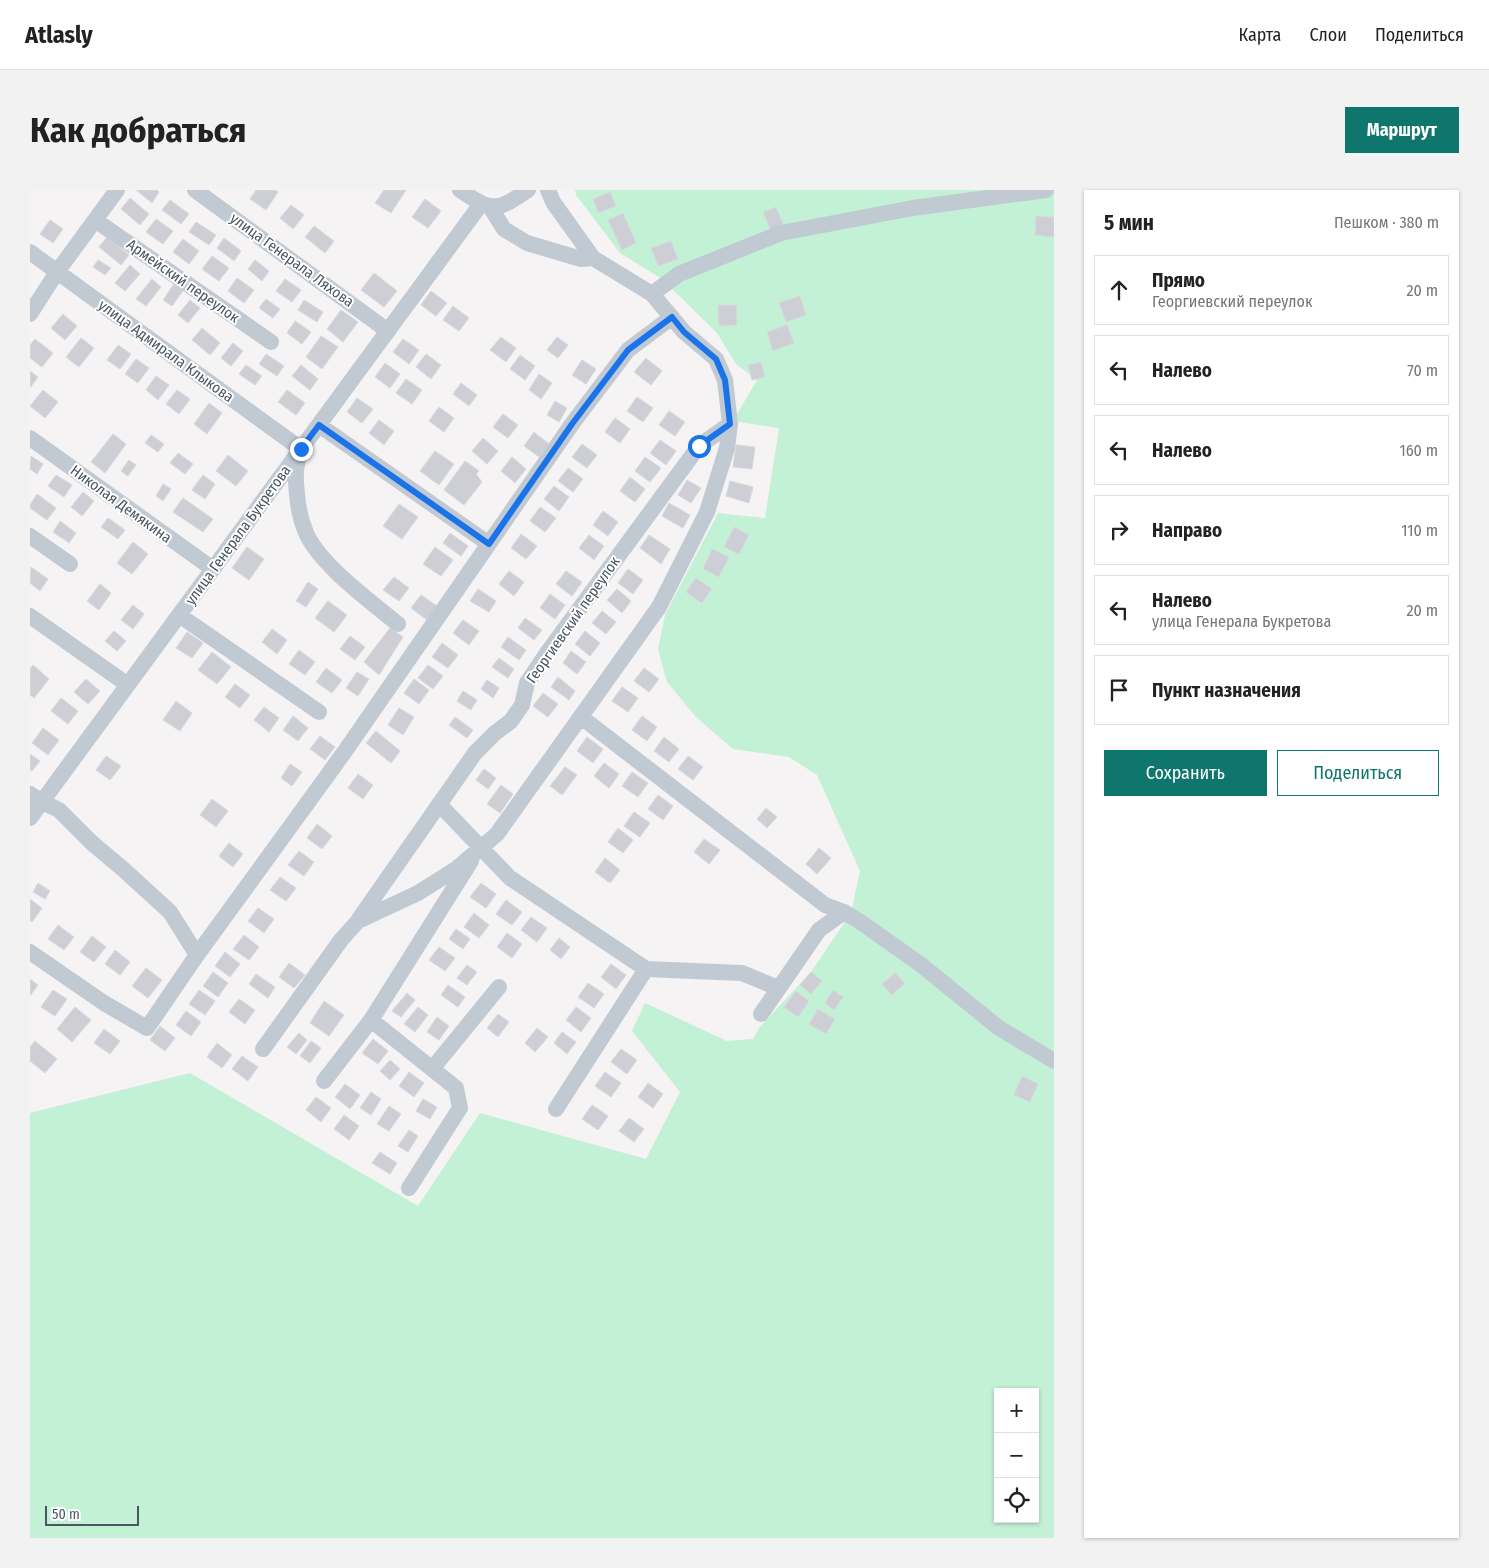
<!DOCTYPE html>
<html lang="ru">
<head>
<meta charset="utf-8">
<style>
  body { margin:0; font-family:"Fira Sans Condensed",sans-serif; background:#f2f2f2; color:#222 }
  .controls { position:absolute; right:15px; bottom:15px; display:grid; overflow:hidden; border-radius:0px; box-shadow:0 1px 4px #0004 }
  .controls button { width:45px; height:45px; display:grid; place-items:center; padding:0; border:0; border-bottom:1px solid #e0e0e0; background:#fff; color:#222; font:25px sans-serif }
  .scale { position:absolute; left:15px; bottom:12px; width:94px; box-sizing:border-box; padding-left:5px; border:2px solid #4a5661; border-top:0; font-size:14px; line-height:18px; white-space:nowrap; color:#4a5661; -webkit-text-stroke:4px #fff; paint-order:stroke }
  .stop { position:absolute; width:15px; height:15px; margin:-11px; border:4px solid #1a73e8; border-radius:50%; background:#fff }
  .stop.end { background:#1a73e8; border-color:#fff; box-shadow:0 1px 5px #0008 }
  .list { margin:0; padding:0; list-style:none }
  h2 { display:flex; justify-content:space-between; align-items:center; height:65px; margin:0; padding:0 20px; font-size:21px }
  h2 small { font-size:16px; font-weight:400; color:#767676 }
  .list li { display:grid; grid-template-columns:32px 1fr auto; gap:15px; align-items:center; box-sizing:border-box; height:70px; margin:0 10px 10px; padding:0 10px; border:1px solid #e0e0e0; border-radius:0px }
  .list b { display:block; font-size:19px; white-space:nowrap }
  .list p { margin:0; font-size:16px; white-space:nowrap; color:#767676 }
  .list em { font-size:16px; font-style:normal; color:#767676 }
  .actions { display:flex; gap:10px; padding:15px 20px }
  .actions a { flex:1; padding:11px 0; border:1px solid #0f766e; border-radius:0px; text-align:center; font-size:18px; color:#0f766e }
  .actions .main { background:#0f766e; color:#fff }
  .icon { flex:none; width:28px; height:28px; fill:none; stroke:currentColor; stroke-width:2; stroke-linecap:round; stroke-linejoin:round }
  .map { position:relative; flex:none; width:1024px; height:1348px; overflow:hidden; border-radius:0px }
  header { display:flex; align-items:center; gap:30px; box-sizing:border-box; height:70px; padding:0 25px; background:#fff; border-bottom:1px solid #e0e0e0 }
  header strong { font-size:24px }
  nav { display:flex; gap:28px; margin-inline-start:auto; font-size:18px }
  .intro { display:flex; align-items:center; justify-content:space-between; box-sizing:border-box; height:120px; padding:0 30px }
  h1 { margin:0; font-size:35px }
  .button { padding:12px 22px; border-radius:0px; background:#0f766e; color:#fff; font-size:18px; font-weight:700 }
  main { display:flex; gap:30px; padding:0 30px }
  aside { flex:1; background:#fff; border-radius:0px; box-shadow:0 1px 4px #0004 }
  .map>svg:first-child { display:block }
</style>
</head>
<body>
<header>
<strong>Atlasly</strong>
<nav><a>Карта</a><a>Слои</a><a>Поделиться</a></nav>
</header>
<div class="intro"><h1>Как добраться</h1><a class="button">Маршрут</a></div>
<main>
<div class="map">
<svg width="1024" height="1348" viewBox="0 0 1024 1348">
  <rect width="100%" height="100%" fill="#f5f3f3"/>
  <path fill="#c3f1d5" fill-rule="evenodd" d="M545,0H1024V1348H0V923L160,883L388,1016L450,923L616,969L650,902L602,841L615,813L697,851L723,849L729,838L781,782L821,723L830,681L787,585L759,567L703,559L666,527L637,492L628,459L635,425L688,323L735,328L749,238L703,231L727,190L706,174L687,143L632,89L590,63L546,5ZM968,1202H1005V1329H968Z"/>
  <path fill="#cdcfd5" stroke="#d7d9de" d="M106,0H127L129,2L122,13Z
    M226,0H245L248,2L236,20L220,9Z
    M354,0H376L361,23L345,13Z
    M580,2L586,16L568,23L563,9Z
    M100,8L119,24L110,35L91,19Z
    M395,9L411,21L398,38L382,27Z
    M140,10L159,24L151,34L132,20Z
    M261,15L274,25L263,39L250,28Z
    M746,17L754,36L741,41L733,22Z
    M593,23L606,53L592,60L578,30Z
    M1006,26L1024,27V47L1005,45Z
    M126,29L143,41L133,54L116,42Z
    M20,30L33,39L23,53L10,44Z
    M166,32L186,45L179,55L159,42Z
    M284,36L304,51L295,63L275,47Z
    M77,47L99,65L91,75L69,57Z
    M194,48L211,61L204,71L187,58Z
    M153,49L169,61L159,74L143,62Z
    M641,51L648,69L628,76L621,58Z
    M182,66L199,78L189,91L172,79Z
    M68,70L81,78L75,85L63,77Z
    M225,70L239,81L232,91L218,79Z
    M100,75L110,84L95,101L85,93Z
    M344,83L367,101L354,117L331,100Z
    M207,88L224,100L214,113L198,101Z
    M122,89L131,97L116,116L106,109Z
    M255,89L271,100L262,112L246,101Z
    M144,94L153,101L142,116L133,110Z
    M401,101L417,113L406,126L391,115Z
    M770,106L776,125L756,132L749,113Z
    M236,109L250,119L243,128L229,118Z
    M160,110L170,118L158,133L148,125Z
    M274,110L293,122L287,132L268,120Z
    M688,115H706L707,135L689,136Z
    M423,116L439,128L429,141L413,130Z
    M311,120L328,132L313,152L297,139Z
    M33,124L47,136L35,150L21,138Z
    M265,131L281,142L272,154L257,143Z
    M757,135L764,153L743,161L737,142Z
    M172,138L190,153L180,165L162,150Z
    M291,146L308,157L292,179L276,167Z
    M471,147L486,158L476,172L460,160Z
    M527,147L538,155L528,168L517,160Z
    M51,148L64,158L49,177L36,167Z
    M5,149L23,163L12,177L0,168V155Z
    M373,149L389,160L379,174L363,162Z
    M203,153L213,161L201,176L191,168Z
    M88,155L101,164L90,179L77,170Z
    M236,164L254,176L247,186L229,174Z
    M396,164L411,175L401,189L386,177Z
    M490,165L505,176L495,190L480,179Z
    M616,168L632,181L621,195L604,182Z
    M106,169L119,178L108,193L95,184Z
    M552,170L566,179L556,194L542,185Z
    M731,172L735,187L722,190L718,175Z
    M355,173L370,184L360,198L345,187Z
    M216,175L232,186L225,195L209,184Z
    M271,175L288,189L280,200L262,186Z
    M0,181L8,187L0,198Z
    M509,184L522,193L511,209L499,200Z
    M126,186L139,195L128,210L116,200Z
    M376,189L392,200L382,214L366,203Z
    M431,193L447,205L439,216L423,204Z
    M13,200L28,212L15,228L0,216Z
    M147,200L160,209L149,224L136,214Z
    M257,200L275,213L266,225L248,212Z
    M607,207L623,218L613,232L597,221Z
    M327,208L343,219L332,233L317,222Z
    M525,211L537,218L529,232L517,225Z
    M179,213L192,223L177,244L164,234Z
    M409,217L424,228L414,242L399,231Z
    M639,221L655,232L645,246L629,235Z
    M473,224L488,235L478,248L463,237Z
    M585,228L600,239L590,253L575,242Z
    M349,230L364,241L354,255L339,243Z
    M504,242L519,254L509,267L494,256Z
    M83,244L96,254L75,283L61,272Z
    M121,245L134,254L128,262L115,253Z
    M453,248L468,261L457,274L442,261Z
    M630,250L646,261L636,275L620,263Z
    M552,254L567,265L557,278L542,267Z
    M706,255L725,257L722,279L703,277Z
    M405,261L424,274L409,295L390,281Z
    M148,263L163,274L155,284L140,273Z
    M198,265L218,281L206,296L186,281Z
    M1,266L13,274L7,284L0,279Z
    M482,267L496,279L485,293L471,281Z
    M615,267L631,278L620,292L605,281Z
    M99,270L106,275L98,286L91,281Z
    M435,271L449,281L446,284L452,292L434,315L414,300Z
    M538,278L553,289L543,302L528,291Z
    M26,285L42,295L34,307L18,296Z
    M173,285L185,294L175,309L162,300Z
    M600,287L615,299L605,312L590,301Z
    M657,290L671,298L661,313L648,305Z
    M700,291L723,297L719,313L696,306Z
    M133,294L141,299L133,311L126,306Z
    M524,296L539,307L529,321L514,309Z
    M53,302L64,311L52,326L41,317Z
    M7,304L26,318L17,330L0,318V315Z
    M153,308L183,329L173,342L143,322Z
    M639,313L660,325L653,338L632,326Z
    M369,314L388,327L372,349L353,336Z
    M510,317L526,328L515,342L500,331Z
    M573,321L588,332L578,346L563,335Z
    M78,328L95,340L88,349L71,337Z
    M30,331L46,343L39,353L23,342Z
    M704,337L719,345L709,364L694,357Z
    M420,343L438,356L431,366L413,353Z
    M491,344L507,356L496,369L481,358Z
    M559,345L574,356L564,370L549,358Z
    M619,345L640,359L631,374L610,358Z
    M103,352L118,364L102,384L87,373Z
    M217,357L234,369L219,390L202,378Z
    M405,357L423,370L411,386L393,374Z
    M682,359L699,367L689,387L673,379Z
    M1,377L18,389L10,401L0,393Z
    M598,379L613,390L603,404L588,393Z
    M479,381L494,392L484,406L469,394Z
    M536,381L552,392L542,406L526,394Z
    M364,387L379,398L369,411L353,400Z
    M666,388L682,399L672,413L656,402Z
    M278,392L288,399L276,417L266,411Z
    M70,394L81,403L69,420L57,411Z
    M448,399L466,411L459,422L440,411Z
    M587,399L601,411L592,423L577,410Z
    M520,404L535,415L525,429L510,418Z
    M391,405L407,416L397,430L381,418Z
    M298,411L317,425L304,442L285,428Z
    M103,415L114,424L103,439L91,430Z
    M572,421L586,432L576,444L562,433Z
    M495,428L512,440L504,450L488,438Z
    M433,430L449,441L439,455L423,443Z
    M360,438L373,447L349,485L334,472Z
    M242,439L257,450L247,464L232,452Z
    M84,441L96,451L87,461L75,451Z
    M555,441L570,453L560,466L545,454Z
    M157,442L173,453L162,468L146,458Z
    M320,446L335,457L325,470L310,459Z
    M478,447L496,460L489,470L471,457Z
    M412,453L428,465L418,478L402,467Z
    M269,460L285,472L275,485L259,474Z
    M541,461L556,472L547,484L533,473Z
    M182,462L201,477L187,494L168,480Z
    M469,468L484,479L478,488L462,477Z
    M3,475L19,489L4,508L0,505V479Z
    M398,475L413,486L403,499L388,488Z
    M296,478L312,490L302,503L286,492Z
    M614,478L629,489L619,502L604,491Z
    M327,482L339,489L328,506L316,498Z
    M528,487L545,501L539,510L521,497Z
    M56,489L70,501L58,514L44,502Z
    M384,489L399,500L389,514L374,503Z
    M457,490L469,498L463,508L451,499Z
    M205,494L220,505L210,518L195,507Z
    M592,497L608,508L598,522L582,511Z
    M433,501L447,510L441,520L427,511Z
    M513,503L528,514L518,527L503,516Z
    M31,508L48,521L38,534L21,521Z
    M146,511L162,523L150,541L133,530Z
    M234,517L249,528L239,542L224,530Z
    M369,518L384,527L373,545L358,535Z
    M263,526L278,538L268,551L253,540Z
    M612,526L627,537L617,551L602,540Z
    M425,527L443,540L437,548L419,535Z
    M13,538L29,550L18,565L2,553Z
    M346,541L370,561L361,573L336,553Z
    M290,546L305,557L295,570L280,559Z
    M557,547L573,559L563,573L547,561Z
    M634,547L649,559L639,572L624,561Z
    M0,564L10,571L2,581L0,580Z
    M76,566L91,576L80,590L66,580Z
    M658,566L673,577L663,590L648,579Z
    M574,573L589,584L579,598L564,586Z
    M260,574L272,582L262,596L251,588Z
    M535,577L547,585L532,605L520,596Z
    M454,579L466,588L458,599L446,590Z
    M602,582L618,593L608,607L592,596Z
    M328,584L343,595L333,609L318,598Z
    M471,595L483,604L470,623L457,614Z
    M628,605L643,616L633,630L618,619Z
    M182,609L198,621L186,637L170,625Z
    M736,618L747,627L737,638L727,629Z
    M604,622L620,633L610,647L594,636Z
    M287,634L302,646L292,659L277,648Z
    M588,638L603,650L593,663L578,652Z
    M674,649L690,660L679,674L664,662Z
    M199,653L213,664L203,677L189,666Z
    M789,658L801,668L787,684L776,674Z
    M269,661L284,672L274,686L258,675Z
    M575,668L590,680L580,693L565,682Z
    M250,687L266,698L256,711L240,700Z
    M8,693L20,701L15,709L3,702Z
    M451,693L466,704L456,718L440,707Z
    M0,709L12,718L2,732L0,730Z
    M476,710L492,722L482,735L466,724Z
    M228,718L244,729L234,743L218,731Z
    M444,723L459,735L449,748L434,737Z
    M501,727L517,738L507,752L491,740Z
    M28,735L44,747L34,760L18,749Z
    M426,739L440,749L433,759L419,749Z
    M477,743L492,754L482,768L467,757Z
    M214,745L229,757L219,770L203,759Z
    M62,746L76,757L64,772L50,762Z
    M529,748L540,757L531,769L520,760Z
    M409,757L425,768L415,781L399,770Z
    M85,760L100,772L90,785L75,774Z
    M195,762L210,774L200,787L185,776Z
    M259,773L275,785L264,798L249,787Z
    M581,774L596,785L586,799L571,787Z
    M437,775L447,782L437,795L427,788Z
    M116,778L132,790L118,808L102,796Z
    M183,782L198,793L188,807L173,796Z
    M781,782L792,791L781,804L770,795Z
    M865,783L875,793L862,805L852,794Z
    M226,784L245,797L238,808L219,794Z
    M0,789L8,795L0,806Z
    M558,793L574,804L564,818L548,807Z
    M418,795L435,807L428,817L411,805Z
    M23,800L37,809L25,826L11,817Z
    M169,800L185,811L175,825L159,814Z
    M803,800L813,807L804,820L795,813Z
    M766,801L779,811L768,827L754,817Z
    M377,803L385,810L371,827L362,821Z
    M209,809L225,820L215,834L199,822Z
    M294,811L314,825L299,846L280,833Z
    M45,817L61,830L42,852L27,839Z
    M388,817L398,825L385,842L374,834Z
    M546,817L561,828L551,842L536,830Z
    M788,819L805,829L796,844L779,834Z
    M156,821L171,832L161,846L146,835Z
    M468,824L479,832L468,847L457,838Z
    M407,827L419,836L409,850L397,842Z
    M130,836L145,848L135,861L120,850Z
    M507,838L518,847L505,862L495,853Z
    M74,839L90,851L80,864L64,853Z
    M532,842L546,852L537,864L524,853Z
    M269,843L277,850L266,864L257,857Z
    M343,849L358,861L348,874L332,863Z
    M5,851L27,869L15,883L0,871V857Z
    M281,851L291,858L280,873L270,866Z
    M187,853L202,865L192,878L177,867Z
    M591,859L607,870L597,884L581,872Z
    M212,866L228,877L218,891L202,879Z
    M360,870L370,879L360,890L350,881Z
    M379,882L394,893L384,907L369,896Z
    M575,882L591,893L581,907L565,896Z
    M992,886L1008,894L1000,912L984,905Z
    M618,893L633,904L623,918L608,907Z
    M315,894L330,905L320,919L305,907Z
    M341,902L351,909L341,925L330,918Z
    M286,907L301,918L291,932L276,920Z
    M393,909L407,917L400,929L386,921Z
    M562,915L578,926L568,940L552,929Z
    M359,916L371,924L359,941L347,934Z
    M314,925L329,936L319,950L304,939Z
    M599,928L614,939L604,952L589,941Z
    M379,940L388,946L378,962L368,956Z
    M350,962L367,973L360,984L342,973Z"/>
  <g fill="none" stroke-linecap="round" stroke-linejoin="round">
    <path stroke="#c1cad2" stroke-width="16" d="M165,0L358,141
      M430,0C462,22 466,22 498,0
      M460,17L474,39L497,53L551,69L563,68
      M65,30L241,152
      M0,62L271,259C265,279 265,284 267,304C268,318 271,332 277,345C292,376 341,412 368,434
      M622,104L649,84L751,43L883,18L1016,0
      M0,124L27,82L87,0
      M289,235L459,354
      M0,248L183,379
      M0,346L40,374
      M149,425L289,522
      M0,426L98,495
      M551,527L795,715L814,722L829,731L890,774L969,838L1024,871
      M0,604L12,612L29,620L62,653L93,679L140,722L167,765
      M409,614L480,688L616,779L712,783L748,798
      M0,628L451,14
      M329,729L445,563L465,543L481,531L492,515L497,493L517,463L669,256L700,234
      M0,762L74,813L117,838L167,765L313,564L542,234L598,160L642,127
      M731,824L789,740L814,722
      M341,830L426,898L430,918L379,998
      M233,859L311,750L328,731L388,703L426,679L467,644L629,417L677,322L697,258L700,234L695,190L686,169L654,142L622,104L563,68L523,12L518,0
      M402,879L469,797
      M294,891L341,830L441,671
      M526,919L616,779"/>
  </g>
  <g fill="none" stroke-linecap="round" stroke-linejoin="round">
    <path stroke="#1a73e8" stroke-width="6" d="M271,259L289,235L459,354L542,234L598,160L642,127L654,142L686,169L695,190L700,234L669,256"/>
  </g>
  <g text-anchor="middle" stroke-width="4" stroke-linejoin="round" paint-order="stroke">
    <g font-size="15" fill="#4a5661" stroke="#fff">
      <text transform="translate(262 70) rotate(36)" y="5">улица Генерала Ляхова</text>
      <text transform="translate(153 91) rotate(35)" y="5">Армейский переулок</text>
      <text transform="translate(136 161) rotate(36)" y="5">улица Адмирала Клыкова</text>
      <text transform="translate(91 314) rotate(36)" y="5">Николая Демякина</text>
      <text transform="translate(208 345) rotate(-54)" y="5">улица Генерала Букретова</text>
      <text transform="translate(543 430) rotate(-55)" y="5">Георгиевский переулок</text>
    </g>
  </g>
</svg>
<div class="controls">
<button>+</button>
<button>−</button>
<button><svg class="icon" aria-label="locate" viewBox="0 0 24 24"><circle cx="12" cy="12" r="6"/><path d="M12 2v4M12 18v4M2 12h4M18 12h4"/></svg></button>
</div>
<div class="scale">50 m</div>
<div class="stop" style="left:669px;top:256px"></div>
<div class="stop end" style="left:271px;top:259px"></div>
</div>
<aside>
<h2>5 мин<small>Пешком · 380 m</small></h2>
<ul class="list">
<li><svg class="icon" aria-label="ahead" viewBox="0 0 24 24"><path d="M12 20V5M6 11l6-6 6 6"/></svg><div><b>Прямо</b><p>Георгиевский переулок</p></div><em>20 m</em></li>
<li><svg class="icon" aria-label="left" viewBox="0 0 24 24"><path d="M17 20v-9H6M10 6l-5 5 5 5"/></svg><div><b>Налево</b></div><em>70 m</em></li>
<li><svg class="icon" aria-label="left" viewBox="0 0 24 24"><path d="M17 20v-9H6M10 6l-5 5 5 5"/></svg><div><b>Налево</b></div><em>160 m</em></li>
<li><svg class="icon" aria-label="right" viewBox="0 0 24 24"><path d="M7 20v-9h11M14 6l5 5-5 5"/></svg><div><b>Направо</b></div><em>110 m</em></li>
<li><svg class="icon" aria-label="left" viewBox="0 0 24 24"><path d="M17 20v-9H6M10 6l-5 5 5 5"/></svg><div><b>Налево</b><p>улица Генерала Букретова</p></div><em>20 m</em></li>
<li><svg class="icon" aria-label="arrive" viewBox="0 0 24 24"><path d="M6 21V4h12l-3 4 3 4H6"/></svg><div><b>Пункт назначения</b></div></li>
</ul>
<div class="actions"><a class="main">Сохранить</a><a>Поделиться</a></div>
</aside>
</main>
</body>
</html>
